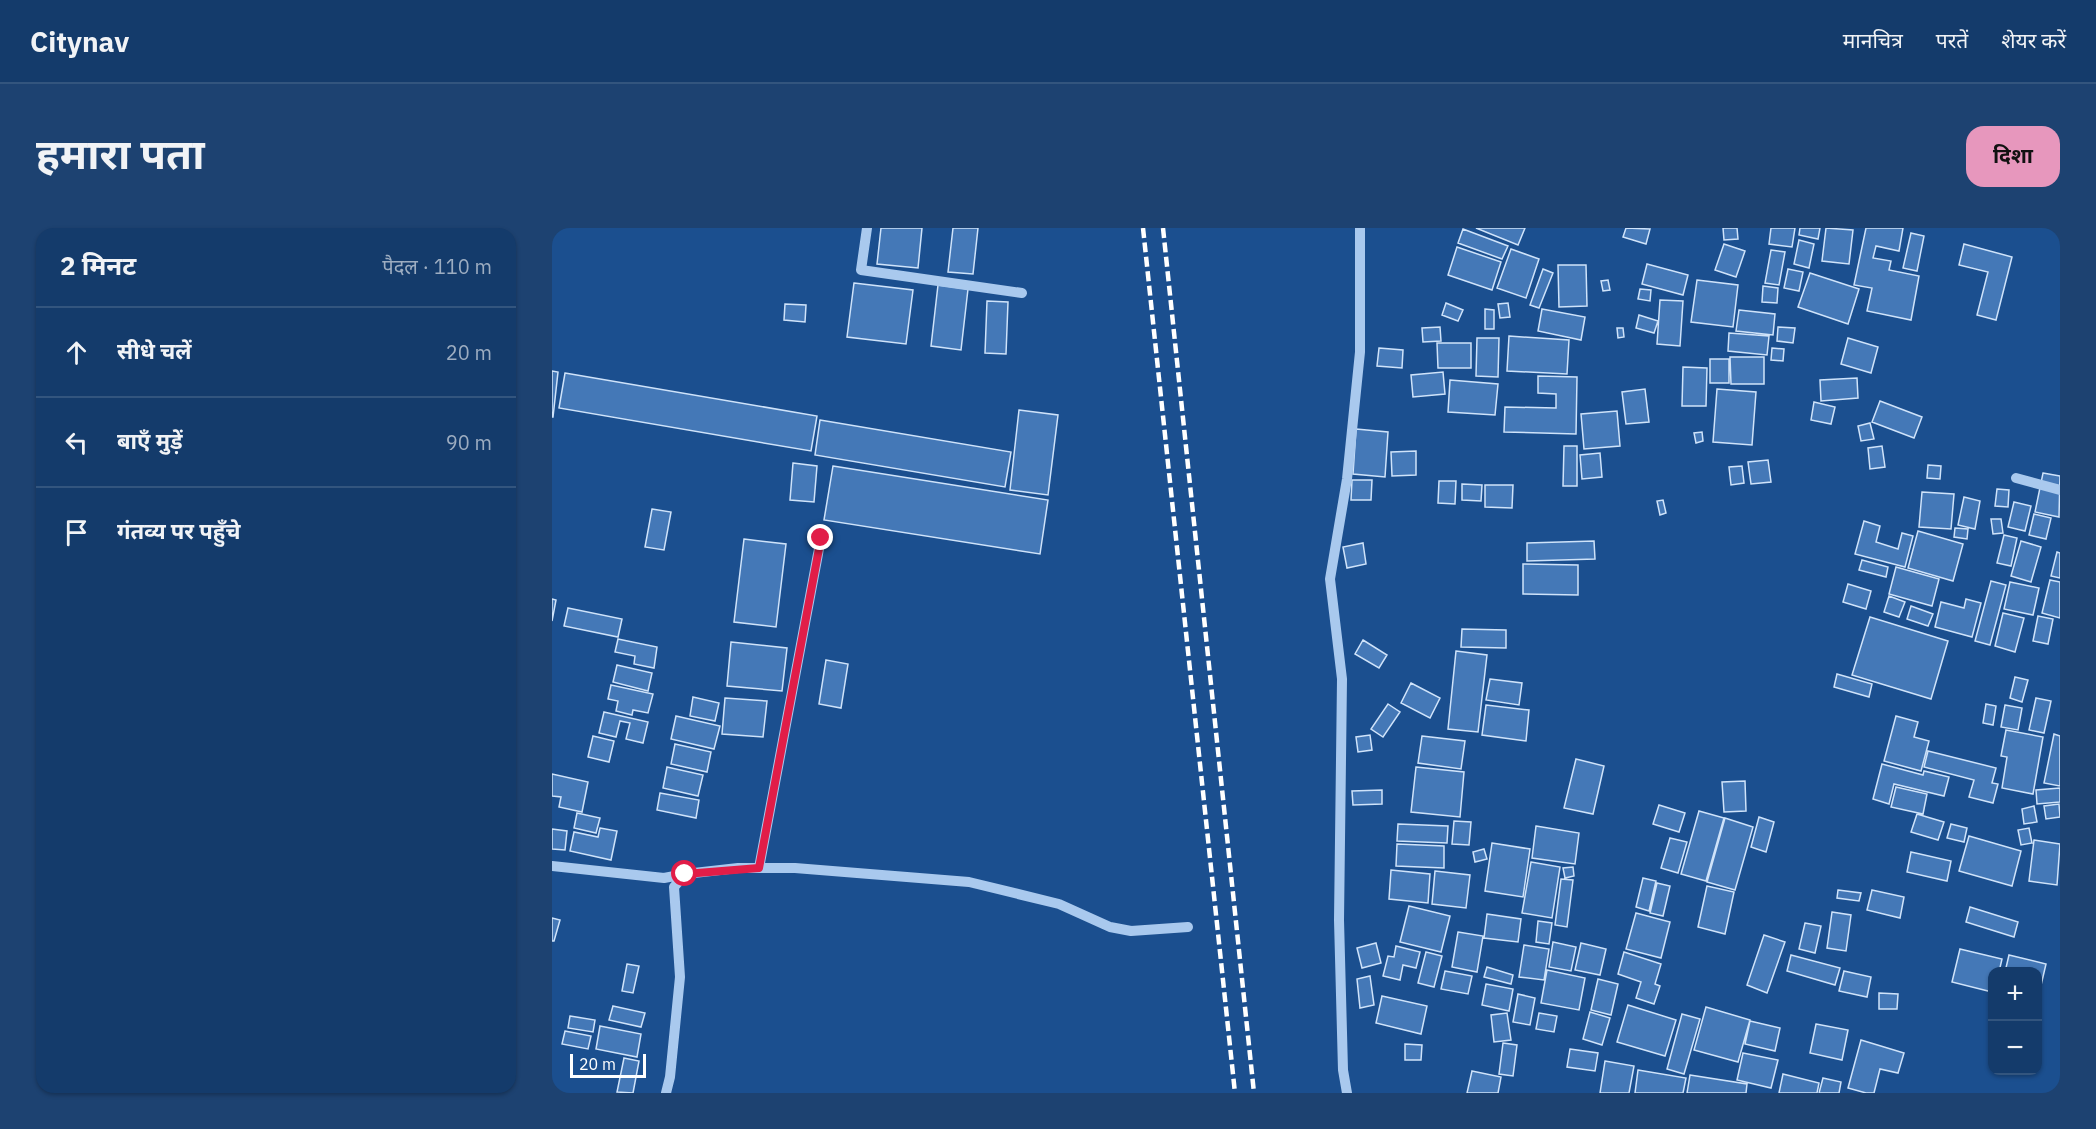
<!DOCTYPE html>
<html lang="hi">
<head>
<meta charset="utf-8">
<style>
  body { margin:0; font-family:"IBM Plex Sans","Noto Sans Devanagari",sans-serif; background:#1d4271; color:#f1f3f6 }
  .controls { position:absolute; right:18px; bottom:18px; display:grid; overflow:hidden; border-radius:12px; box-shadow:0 2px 4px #0004 }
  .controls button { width:54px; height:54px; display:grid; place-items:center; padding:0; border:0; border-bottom:2px solid #33557e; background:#143b6b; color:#f1f3f6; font:30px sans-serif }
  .scale { position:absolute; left:18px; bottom:15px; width:76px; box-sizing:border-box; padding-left:6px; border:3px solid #fff; border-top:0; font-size:16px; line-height:21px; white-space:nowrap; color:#fff; -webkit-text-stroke:4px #1b4f8f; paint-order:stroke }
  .stop { position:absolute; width:18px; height:18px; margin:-14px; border:4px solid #e11d48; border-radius:50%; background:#fff }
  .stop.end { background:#e11d48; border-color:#fff; box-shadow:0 2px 6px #0008 }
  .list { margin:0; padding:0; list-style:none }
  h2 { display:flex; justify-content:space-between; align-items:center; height:78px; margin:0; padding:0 24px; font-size:26px }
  h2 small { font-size:20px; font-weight:400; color:#9dadc1 }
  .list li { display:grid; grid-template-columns:39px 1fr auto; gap:18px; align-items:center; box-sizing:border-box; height:90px; padding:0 24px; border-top:2px solid #33557e }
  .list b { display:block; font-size:22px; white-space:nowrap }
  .list em { font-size:20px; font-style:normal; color:#9dadc1 }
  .icon { flex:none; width:33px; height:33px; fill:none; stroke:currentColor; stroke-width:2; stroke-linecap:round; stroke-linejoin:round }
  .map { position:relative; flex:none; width:1508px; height:865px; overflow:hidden; border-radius:18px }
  header { display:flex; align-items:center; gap:36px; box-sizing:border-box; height:84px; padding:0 30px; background:#143b6b; border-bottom:2px solid #33557e }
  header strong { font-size:28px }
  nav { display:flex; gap:33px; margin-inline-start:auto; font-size:21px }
  .intro { display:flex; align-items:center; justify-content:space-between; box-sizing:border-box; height:144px; padding:0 36px }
  h1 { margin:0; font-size:42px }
  .button { padding:15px 27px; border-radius:18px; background:#e797bd; color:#111; font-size:21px; font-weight:700 }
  main { display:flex; gap:36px; padding:0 36px }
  aside { flex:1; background:#143b6b; border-radius:18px; box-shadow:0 2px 4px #0004 }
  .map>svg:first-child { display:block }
</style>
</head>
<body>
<header>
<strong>Citynav</strong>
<nav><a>मानचित्र</a><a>परतें</a><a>शेयर करें</a></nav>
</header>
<div class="intro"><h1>हमारा पता</h1><a class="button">दिशा</a></div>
<main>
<aside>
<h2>2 मिनट<small>पैदल · 110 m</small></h2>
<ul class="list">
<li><svg class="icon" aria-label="ahead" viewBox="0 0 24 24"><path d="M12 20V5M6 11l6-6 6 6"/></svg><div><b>सीधे चलें</b></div><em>20 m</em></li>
<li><svg class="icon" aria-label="left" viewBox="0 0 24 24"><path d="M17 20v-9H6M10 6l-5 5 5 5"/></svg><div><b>बाएँ मुड़ें</b></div><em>90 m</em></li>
<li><svg class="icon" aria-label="arrive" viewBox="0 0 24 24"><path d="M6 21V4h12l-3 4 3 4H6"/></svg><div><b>गंतव्य पर पहुँचे</b></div></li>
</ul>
</aside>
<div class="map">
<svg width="1508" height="865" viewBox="0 0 1508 865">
  <rect width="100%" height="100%" fill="#1b4f8f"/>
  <path fill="#4478b7" stroke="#cfe3fa" stroke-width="1.5" d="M329,0H370L366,40L325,36Z
    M401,0H426L421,46L396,44Z
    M924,0H973L966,17Z
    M1074,0L1098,1L1094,16L1071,9Z
    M1171,0H1185L1186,11L1172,12Z
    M1219,0H1243L1240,19L1217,16Z
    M1248,0H1268L1266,11L1247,7Z
    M1274,0L1301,2L1297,36L1270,33Z
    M1314,0H1351L1347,23L1324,18L1321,30L1339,33L1337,42L1367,48L1359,92L1315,83L1320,60L1302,57Z
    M911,1L956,18L950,31L906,15Z
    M1359,5L1372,8L1365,43L1351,40Z
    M1247,12L1262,16L1257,40L1242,36Z
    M1172,16L1193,23L1184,49L1163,42Z
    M1412,16L1460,29L1444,92L1425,87L1436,44L1407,37Z
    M905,19L949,34L940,62L896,47Z
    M959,21L987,31L974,70L945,60Z
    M1219,22L1233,24L1227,57L1213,55Z
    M1095,36L1136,47L1131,67L1090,56Z
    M1006,37H1034L1035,78L1007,79Z
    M991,41L1001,45L987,80L978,77Z
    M1236,41L1251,44L1247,63L1232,60Z
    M1258,45L1307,61L1296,96L1246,79Z
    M1056,52L1058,62L1051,63L1049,53Z
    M1145,52L1186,57L1181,99L1139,94Z
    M302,55L361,62L354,116L295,109Z
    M386,57L416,61L409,122L379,118Z
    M1211,58L1226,60L1225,75L1210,74Z
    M1088,61L1099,62L1098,73L1086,71Z
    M1108,72L1131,73L1128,118L1105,116Z
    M435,73L456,74L454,126L433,125Z
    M894,75L911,82L906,93L890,87Z
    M956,75L958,89L948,90L946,76Z
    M233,76L254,77L253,94L232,92Z
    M933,81L942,82V101H933Z
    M990,81L1033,89L1029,112L986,103Z
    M1187,82L1223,86L1221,107L1184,103Z
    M1087,87L1106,93L1102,105L1084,100Z
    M888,99L889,113L871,114L870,100Z
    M1226,99L1243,100L1241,115L1225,113Z
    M1065,100H1071L1072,109L1066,110Z
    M1177,105L1217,108L1215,127L1176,123Z
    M957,108L1017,112L1015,146L955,143Z
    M925,110H947L946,149L924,148Z
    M1296,110L1326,119L1319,145L1289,136Z
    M885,115H919V140H886Z
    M827,120L851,122L850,140L825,138Z
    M1220,120L1232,121L1231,133L1219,132Z
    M1178,129H1212V156H1179Z
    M1158,131H1177V155H1158Z
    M1131,139L1155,140L1154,178H1130Z
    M0,143L6,144L1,189H0Z
    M891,144L893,166L861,169L859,147Z
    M13,145L265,188L259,223L7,180Z
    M986,148L1025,149L1024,206L952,204L953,179L1004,180V166L986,165Z
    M1305,150L1306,170L1269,173L1268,152Z
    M898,152L946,156L943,187L896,184Z
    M1093,161L1097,194L1074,196L1070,164Z
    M1165,161L1204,164L1200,217L1161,214Z
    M1328,173L1370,189L1362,210L1320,194Z
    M1262,174L1283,179L1279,196L1259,192Z
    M467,182L506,187L496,267L458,262Z
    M1065,183L1068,218L1032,221L1029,186Z
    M268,192L459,224L453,259L263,227Z
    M1318,195L1322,211L1309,213L1306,198Z
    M804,201L836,204L833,249L801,246Z
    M1150,204L1151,213L1144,215L1142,205Z
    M1012,218H1025V258H1011Z
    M1330,218L1333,239L1318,241L1316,220Z
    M864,223V247L840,248L839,224Z
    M1048,225L1050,249L1030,251L1028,227Z
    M1216,232L1219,254L1199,256L1196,234Z
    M241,235L265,238L262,274L238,272Z
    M1376,237L1389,238L1388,251L1375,250Z
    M281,238L496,272L488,326L272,292Z
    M1190,238L1192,255L1179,257L1177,239Z
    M1491,245L1508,248L1507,289L1483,284Z
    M800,252H820L819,272H799Z
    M887,253H904L903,276L886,275Z
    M910,256L930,257L929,273L910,272Z
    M933,257H961L960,280L933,279Z
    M1445,261L1457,262L1456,279L1443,278Z
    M1370,264L1402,266L1399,301L1367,299Z
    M1412,269L1428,273L1423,301L1406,297Z
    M1111,272L1114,285L1108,287L1105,273Z
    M1462,274L1479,278L1473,303L1456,299Z
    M100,281L119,284L112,322L93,319Z
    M1482,286L1499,290L1494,311L1477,307Z
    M1439,291H1449L1451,305L1441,306Z
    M1312,293L1328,298L1324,314L1346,321L1350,305L1361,308L1353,339L1303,326Z
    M1403,300L1416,301L1415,311L1402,309Z
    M1366,303L1411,316L1401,353L1356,340Z
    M1452,307L1465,310L1459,338L1445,335Z
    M192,311L234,316L224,399L182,394Z
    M1042,313L1043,331L975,333V315Z
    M1469,313L1489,319L1479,354L1459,348Z
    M811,315L814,336L795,340L791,319Z
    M1505,324L1508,325V350L1499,348Z
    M1310,332L1336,339L1334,349L1307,342Z
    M971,336L1026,337V367L971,366Z
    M1344,339L1387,351L1380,378L1337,366Z
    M1498,352L1508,354V390L1490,385Z
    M1439,353L1454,357L1438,417L1423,413Z
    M1458,354L1487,360L1481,387L1452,381Z
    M1296,356L1319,363L1314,381L1291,374Z
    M1337,368L1353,374L1347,389L1332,384Z
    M0,371L4,372L0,393Z
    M1414,371L1429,375L1420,409L1383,399L1389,374L1412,380Z
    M1359,378L1381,386L1376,398L1355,391Z
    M16,380L70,391L66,409L12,398Z
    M1451,385L1472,390L1463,424L1443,418Z
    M1486,388L1501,391L1496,416L1481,413Z
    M1318,389L1396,413L1379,471L1300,447Z
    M910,401L954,402V420L909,419Z
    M66,411L105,419L102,440L82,436L83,428L63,424Z
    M811,412L835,427L827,440L803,426Z
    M179,414L235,420L230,463L175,458Z
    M904,423L935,427L926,504L896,501Z
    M274,432L296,436L289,480L267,476Z
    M65,437L100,445L96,463L61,454Z
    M1285,446L1320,456L1317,469L1282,459Z
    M1463,449L1476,452L1470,474L1458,470Z
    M938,451L970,455L967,477L934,472Z
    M859,455L888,470L878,490L849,475Z
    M59,457L101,466L96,485L81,482L80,487L64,483L66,473L56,471Z
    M141,469L167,475L163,493L138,488Z
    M173,470L215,473L211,509L170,506Z
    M1484,470L1499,473L1492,505L1477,502Z
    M836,476L848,484L831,509L819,501Z
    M1434,476L1444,478L1441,497L1431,495Z
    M934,477L977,482L974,513L930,507Z
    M1453,477L1470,480L1466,502L1449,499Z
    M52,484L96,494L91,515L74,511L78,495L68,493L64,509L47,505Z
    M124,488L168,498L162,521L119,511Z
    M1344,488L1366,494L1362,509L1377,513L1369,543L1332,533Z
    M1454,502L1491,509L1481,566L1450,560L1455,529L1449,528Z
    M1502,506L1508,508V558L1492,555Z
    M818,507L820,522L806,524L804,509Z
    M41,508L62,513L57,534L36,529Z
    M870,508L913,513L909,541L866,535Z
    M123,516L159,524L155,544L119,536Z
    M1376,523L1444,540L1440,555L1446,556L1441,575L1417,569L1422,552L1372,539Z
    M1024,531L1052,538L1041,586L1012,580Z
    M1330,536L1371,547L1372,543L1397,549L1392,568L1342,556L1337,576L1321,571Z
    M115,539L151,547L146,568L111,560Z
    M864,539L912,544L908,589L859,584Z
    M0,546L36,554L30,584L7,579L9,569L0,568Z
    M1193,553L1194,583L1172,584L1170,554Z
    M1344,559L1375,566L1371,586L1339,579Z
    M1508,560V574L1485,576L1484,562Z
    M830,562V576L801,577L800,563Z
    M108,565L147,572L144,590L105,582Z
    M1507,576L1508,589L1494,591L1492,578Z
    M1107,577L1133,585L1127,604L1101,596Z
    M1482,578L1485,594L1472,596L1470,581Z
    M1147,583L1172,590L1154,653L1129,646Z
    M25,585L48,590L44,605L22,600Z
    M1365,586L1392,594L1386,612L1359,604Z
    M1207,589L1222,594L1214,624L1199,619Z
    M1173,590L1201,599L1183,662L1155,654Z
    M902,593L919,594L917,617L900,616Z
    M846,596L896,598L895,615L845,613Z
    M1399,596L1415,600L1412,614L1395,610Z
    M984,598L1027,605L1023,636L980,630Z
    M48,600L65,603L59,632L18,623L22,604L46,609Z
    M1477,600L1480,615L1469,617L1466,602Z
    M0,601L15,603L13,622L0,621Z
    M1417,608L1469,623L1460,658L1407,643Z
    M1118,610L1135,614L1126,645L1109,640Z
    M1482,612L1508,616L1505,657L1477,653Z
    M940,615L978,621L971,669L933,663Z
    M845,616L892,618V640L844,638Z
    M932,621L935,631L923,634L921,624Z
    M1359,624L1399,633L1395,653L1355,644Z
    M979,634L1008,639L1000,690L970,685Z
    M1021,639L1022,648L1013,650L1011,640Z
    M839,642L878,646L876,675L837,671Z
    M883,643L918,647L914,680L880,676Z
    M1091,650L1104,653L1097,683L1084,679Z
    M1009,651L1021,652L1015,699L1003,697Z
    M1105,655L1118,658L1111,688L1098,685Z
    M1155,658L1182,664L1173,706L1146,699Z
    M1286,662L1309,665L1307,673L1285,670Z
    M1320,662L1352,669L1348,690L1315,682Z
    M857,678L898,688L889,724L848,714Z
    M1418,679L1466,694L1462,709L1414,694Z
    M1280,684L1299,687L1294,723L1275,720Z
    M1084,685L1118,694L1109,730L1074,721Z
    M935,686L969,691L966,714L932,710Z
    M0,690L8,692L2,713H0Z
    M986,693L1000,695L997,716L984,714Z
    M1253,695L1269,698L1263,725L1247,721Z
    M906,704L931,708L925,744L900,739Z
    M1212,707L1233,714L1215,765L1195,757Z
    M1001,714L1024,719L1019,743L997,739Z
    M824,715L829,735L810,740L805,720Z
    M1029,715L1054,721L1048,747L1023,742Z
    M972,717L997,721L992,752L967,749Z
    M844,718L868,724L864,740L851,737L848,752L831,748L836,728L842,729Z
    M1408,721L1450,731L1447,744H1440V764L1400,754Z
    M874,724L890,728L882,759L866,755Z
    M1072,724L1109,736L1103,756L1108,758L1102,776L1084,770L1089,754L1066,746Z
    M1239,727L1288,740L1283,757L1235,743Z
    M1457,727L1494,736L1486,770V744H1453Z
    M75,736L87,738L81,765L70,763Z
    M935,739L961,747L959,756L932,749Z
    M995,742L1033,750L1027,782L989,775Z
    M893,743L920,748L916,766L889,761Z
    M1292,743L1319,749L1315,769L1287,763Z
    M818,748L822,777L808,780L805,751Z
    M1046,751L1066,756L1059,787L1039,782Z
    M934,756L961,761L957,783L930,777Z
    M1327,765L1346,766L1345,781H1327Z
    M966,766L983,770L978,797L961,794Z
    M830,768L875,778L869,806L824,795Z
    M1076,777L1124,792L1113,828L1065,814Z
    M61,778L93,785L89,799L57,792Z
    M1154,779L1198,792L1186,834L1142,822Z
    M1038,784L1058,790L1050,817L1031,811Z
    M955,785L959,812L942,814L939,787Z
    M987,785L1005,788L1002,804L984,801Z
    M1130,786L1148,791L1132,846L1115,841Z
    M18,788L43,792L41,804L16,800Z
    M1198,793L1228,800L1223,823L1193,816Z
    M1264,796L1296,802L1290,832L1258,825Z
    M48,798L89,806L85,829L44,821Z
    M13,803L39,808L36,821L10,816Z
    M1309,812L1352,825L1346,845L1328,841L1322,865H1314L1296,860Z
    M951,815L965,817L961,848L947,846Z
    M853,816L870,817L869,832H853Z
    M1018,821L1046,825L1043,843L1015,839Z
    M1191,825L1226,832L1219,860L1185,852Z
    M72,830L87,833L81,865L65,864Z
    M1053,833L1082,838L1077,865H1048Z
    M1086,842L1134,850L1131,865H1083Z
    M920,843L949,849L946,865H915Z
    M1231,846L1267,855L1265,865H1227Z
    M1138,847L1195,856L1194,865H1135Z
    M1271,850L1289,854L1287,865H1267Z"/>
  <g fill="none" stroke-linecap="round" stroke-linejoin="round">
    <path stroke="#a9c9ee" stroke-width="10" d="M315,0L309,42L470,65
      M1464,250L1508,262
      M0,638L112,650L133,646L186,640H243L417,654L507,676L558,699L579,703L636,699
      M207,640L269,310
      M114,865L118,849L128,749L122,659L133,646
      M795,865L791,842L787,692L790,451L778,351L795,251L808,124V0"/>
    <path stroke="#fff" stroke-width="4.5" stroke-dasharray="10 4.5" stroke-linecap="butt" d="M591,0L683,865
      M611,0L702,865"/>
  </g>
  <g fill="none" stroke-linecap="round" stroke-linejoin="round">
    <path stroke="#e11d48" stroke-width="8" d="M133,646L207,640L269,310"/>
  </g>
</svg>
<div class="controls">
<button>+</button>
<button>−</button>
</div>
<div class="scale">20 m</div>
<div class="stop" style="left:133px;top:646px"></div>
<div class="stop end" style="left:269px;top:310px"></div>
</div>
</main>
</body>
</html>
